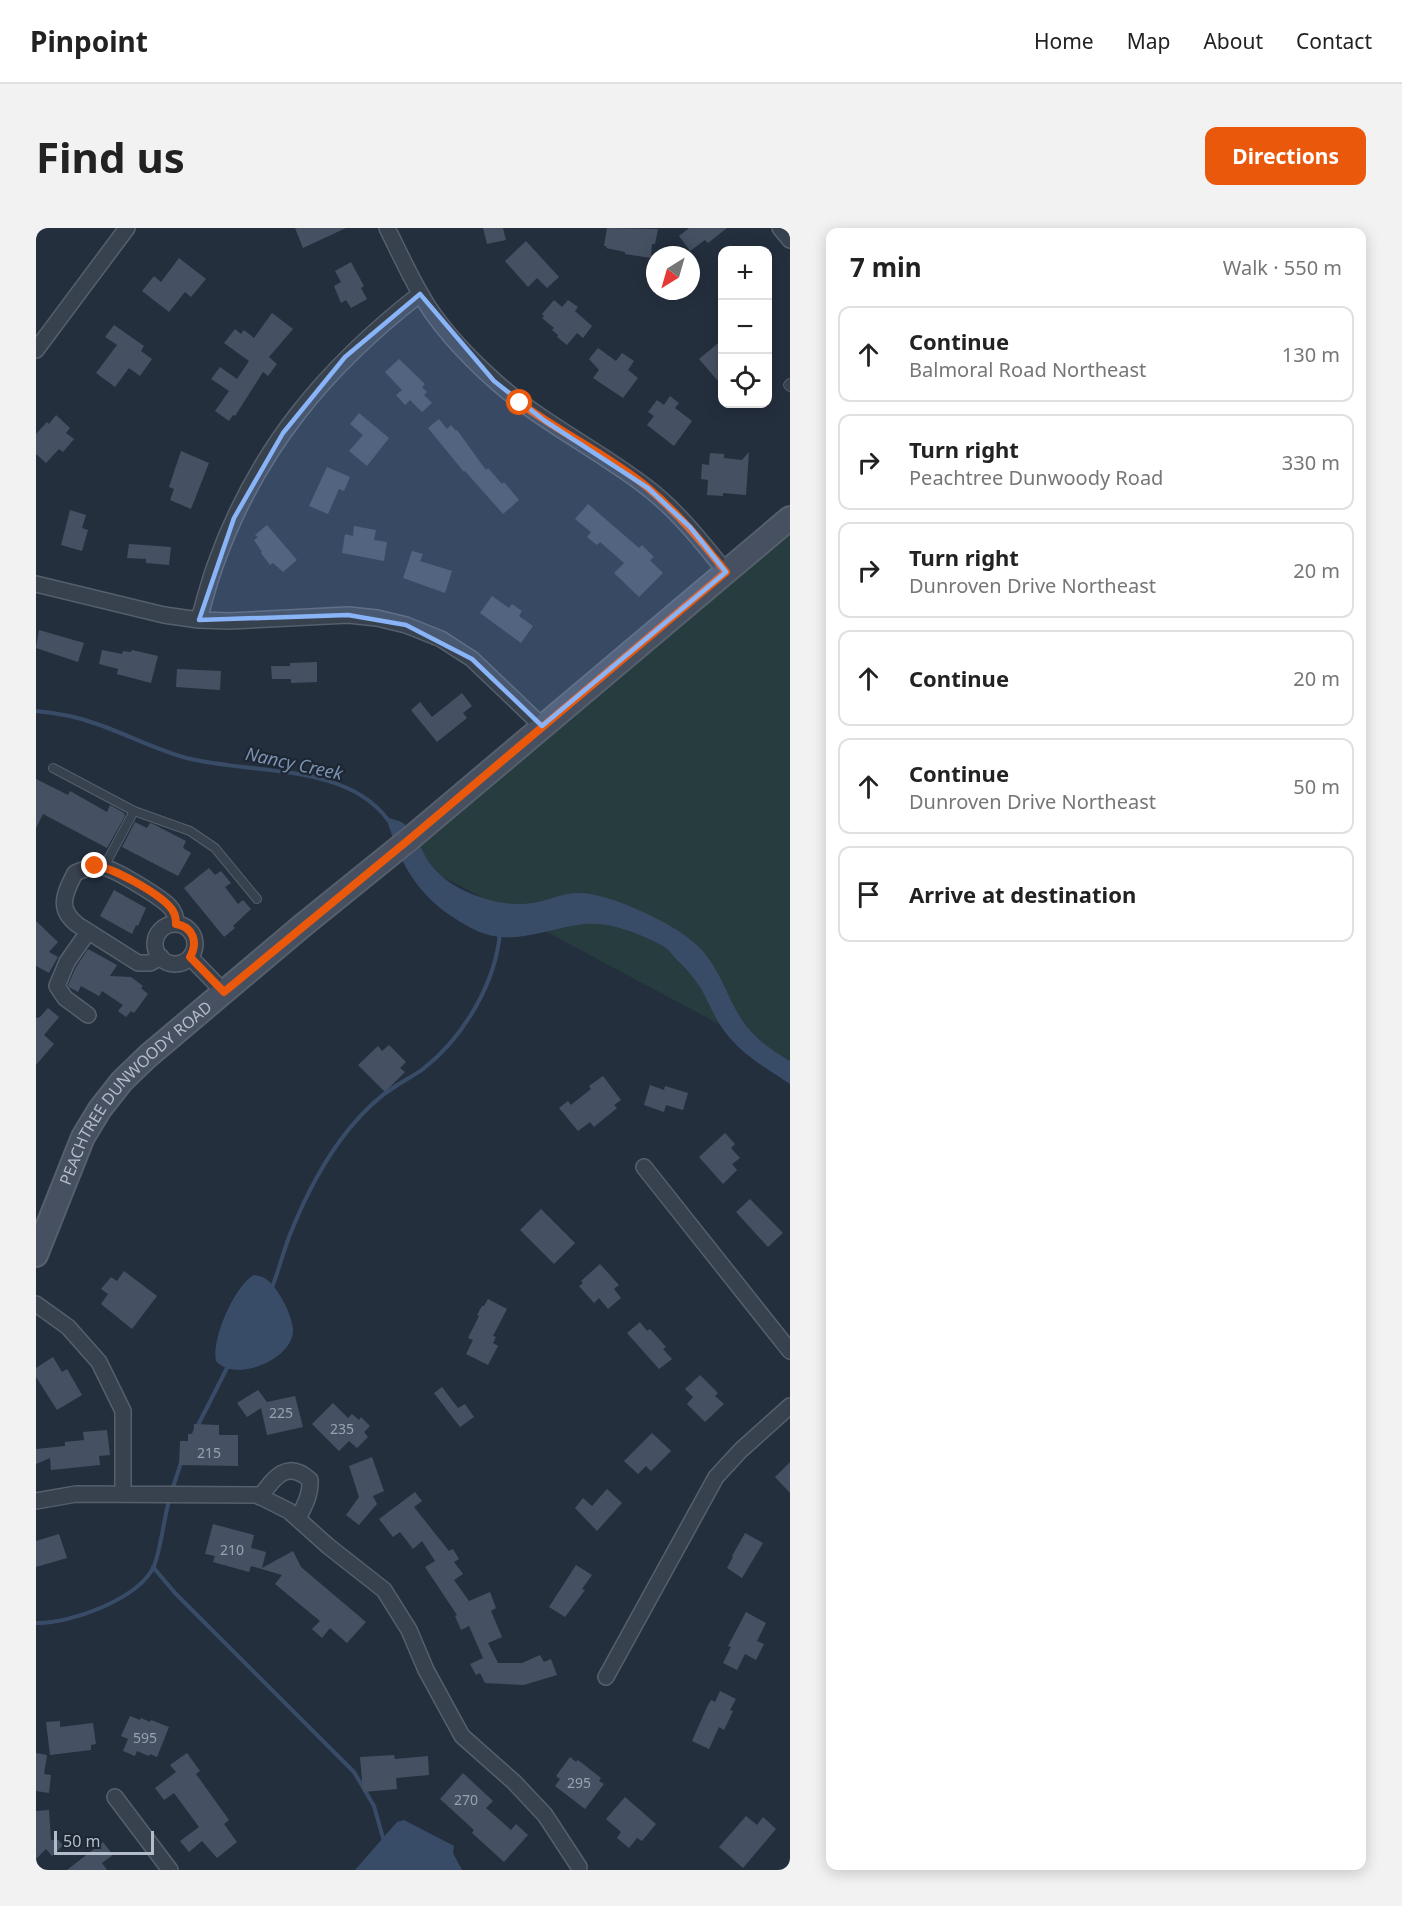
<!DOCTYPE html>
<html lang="en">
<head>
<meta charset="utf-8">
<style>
  body { margin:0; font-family:"Noto Sans",sans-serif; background:#f2f2f2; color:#222 }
  .controls { position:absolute; right:18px; top:18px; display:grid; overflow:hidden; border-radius:12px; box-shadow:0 3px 15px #0003 }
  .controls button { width:54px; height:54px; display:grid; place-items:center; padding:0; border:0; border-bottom:2px solid #e0e0e0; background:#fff; color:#222; font:30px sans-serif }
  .compass { position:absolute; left:610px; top:18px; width:54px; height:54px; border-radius:50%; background:#fff; box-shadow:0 3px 15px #0003; rotate:217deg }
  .scale { position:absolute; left:18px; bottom:15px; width:100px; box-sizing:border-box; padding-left:6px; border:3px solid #b4bcc9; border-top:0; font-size:16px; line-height:21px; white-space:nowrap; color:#b4bcc9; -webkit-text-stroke:4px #1d2633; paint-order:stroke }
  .stop { position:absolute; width:18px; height:18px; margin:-14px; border:4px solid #ea580c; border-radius:50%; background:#fff }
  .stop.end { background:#ea580c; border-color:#fff; box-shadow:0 2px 6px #0008 }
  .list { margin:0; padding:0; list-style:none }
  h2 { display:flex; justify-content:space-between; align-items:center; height:78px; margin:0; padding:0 24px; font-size:26px }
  h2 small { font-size:20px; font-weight:400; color:#767676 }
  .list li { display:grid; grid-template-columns:39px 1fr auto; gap:18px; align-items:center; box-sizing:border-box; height:96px; margin:0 12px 12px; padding:0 12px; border:2px solid #e0e0e0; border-radius:12px }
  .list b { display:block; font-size:22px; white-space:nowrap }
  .list p { margin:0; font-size:20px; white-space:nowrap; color:#767676 }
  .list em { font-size:20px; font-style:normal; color:#767676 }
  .icon { flex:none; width:33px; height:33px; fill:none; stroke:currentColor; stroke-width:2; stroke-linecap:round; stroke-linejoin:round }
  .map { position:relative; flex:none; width:754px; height:1642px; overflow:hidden; border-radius:12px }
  header { display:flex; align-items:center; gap:36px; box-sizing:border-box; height:84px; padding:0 30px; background:#fff; border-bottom:2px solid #e0e0e0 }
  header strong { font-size:28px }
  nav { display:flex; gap:33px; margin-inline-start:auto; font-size:21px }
  .intro { display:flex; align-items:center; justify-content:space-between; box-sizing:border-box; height:144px; padding:0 36px }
  h1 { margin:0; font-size:42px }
  .button { padding:15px 27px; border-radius:12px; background:#ea580c; color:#fff; font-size:21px; font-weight:700 }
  main { display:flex; gap:36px; padding:0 36px }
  aside { flex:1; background:#fff; border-radius:12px; box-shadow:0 3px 15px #0003 }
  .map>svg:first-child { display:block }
</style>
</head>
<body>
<header>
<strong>Pinpoint</strong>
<nav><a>Home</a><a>Map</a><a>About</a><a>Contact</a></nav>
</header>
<div class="intro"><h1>Find us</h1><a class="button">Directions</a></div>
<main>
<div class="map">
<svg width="754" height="1642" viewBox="0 0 754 1642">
  <rect width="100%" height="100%" fill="#242f3e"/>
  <path fill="#263c3f" d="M754,285V847L711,811L359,623Z"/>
  <path fill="#394c67" d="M350,589C355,591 362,592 367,595C380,604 385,624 395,637C407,652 425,663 444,669C463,676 483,678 502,674C516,671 528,665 542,665C570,664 629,692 651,709C682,731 687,762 706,792C717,809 736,823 754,833V856C733,842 710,829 693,809C681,795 674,778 666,762C659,751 650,740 640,731C636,726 632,721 627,718C600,704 571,692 541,697C515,701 491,711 465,709C449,708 436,701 423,693C380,667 364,635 350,589Z
    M218,1047C230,1048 237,1056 243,1066C249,1075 256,1090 257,1101C259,1130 200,1156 180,1133C175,1111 199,1057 218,1047Z
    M368,1592L418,1618L417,1625L426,1642H319L361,1594Z"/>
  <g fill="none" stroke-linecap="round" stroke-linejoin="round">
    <path stroke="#394c67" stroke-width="4" d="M0,483C20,485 39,488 58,495C88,505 116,520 147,529C209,547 310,533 352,592
      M237,1057C243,1041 247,1025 253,1009C268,971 287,933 313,901C326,885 342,869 360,858C369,852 379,847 387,841C427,810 460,755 464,704
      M156,1209L191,1140
      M136,1262L146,1232
      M117,1339L139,1365L318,1544L338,1578L347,1610
      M0,1395C34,1396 103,1371 118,1338C125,1320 128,1289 134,1269"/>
  </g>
  <path fill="#455162" d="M259,0H310L267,20Z
    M447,0H467L470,12L451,16Z
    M571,0L622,1L619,16H616L615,30L589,26V24L570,20L571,18H568Z
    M653,0H691L672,15L669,12L654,23L643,8Z
    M490,13L523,49L511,60L501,50L492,59L469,33Z
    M143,30L170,51L155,69L149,64L133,84L106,63L118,48L125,54Z
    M315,34L328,58L325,60L331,71L315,80L310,72L305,75L298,58L305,54L299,43Z
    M518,72L526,79L532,72L542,79L539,83L556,98L547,110L541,105L531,117L521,109L522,107L516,102L518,100L506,90L508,88L506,86Z
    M236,85L257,101L233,129L241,136L232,148L227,144L199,188L197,187L193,193L179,183L193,163L175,151L184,139L201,151L213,133L188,115L199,101L205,106L208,102L218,110Z
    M78,97L108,118L105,123L116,131L104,148L93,140L79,159L60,145L81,117L69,109Z
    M687,111V147L681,152L663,131Z
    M562,120L580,133L586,125L598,133L592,142L602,150L587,170L557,150L563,142L553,131Z
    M363,131L389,156L386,159L391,164L388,167L396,175L386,184L374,172L369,177L360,167L366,162L349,144Z
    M634,168L643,175L639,180L656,193L638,218L611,197L618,188L612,184L621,172L628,177Z
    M323,185L353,210L331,238L313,223L327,207L314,196Z
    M20,187L34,200L30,205L38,211L27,224L23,221L10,235L0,226V206L11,194L13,196Z
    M403,191L411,201L415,197L420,203L421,202L450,242L452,240L466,256L468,254L483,272L467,286L429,243L428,244L392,200Z
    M145,223L173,235L155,281L134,272L138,261L133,259Z
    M713,224L710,267L687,265V268L671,267L672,252L665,251L666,236L673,237L674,225L688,226V230L706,232Z
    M291,239L314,249L308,263L303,261L292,286L273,278Z
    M552,276L603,320L606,317L618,329L614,332L627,345L603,369L578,345L588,335L564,314L561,317L551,309L555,304L539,291Z
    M34,282L50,287L46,300L52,302L46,323L25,317Z
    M231,297L261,332L247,344L237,335L234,337L225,325L226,324L218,312L222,309L219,307Z
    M318,298L340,302L338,312L351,314L348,333L306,325L309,306L317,308Z
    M93,316L135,319L133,337L110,335V331L91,330Z
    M376,323L387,326L384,333L416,343L409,365L367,350Z
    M456,368L473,380L476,376L486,383L483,388L497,398L485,415L444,385Z
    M3,402L48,415L42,434L0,420Z
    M66,422L86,426L87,423L95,424L96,422L122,428L115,455L81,446L82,441L63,436Z
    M281,434V454L255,455V451H236L235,438H254V435Z
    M141,441L185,443L184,462L140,459Z
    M426,465L436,478L427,485L431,490L401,514L375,482L384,474L396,489Z
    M0,551L32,567L34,563L71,584L74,577L88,585L89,588L71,620L7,586L0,600Z
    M99,594L111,600L114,595L119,597L150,613L147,620L155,625L142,648L86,619Z
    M173,640L179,647L185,643L195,655L189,659L202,676L207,672L215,681L197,698L199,700L188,709L148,660Z
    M78,662L110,680L102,698L100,697L96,706L64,688Z
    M0,693L22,714L13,724L22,729L13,745L0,738Z
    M52,721L81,737L74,748L95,749L107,758L105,760L112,766L98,785L95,783L90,789L82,783L87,777L66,763L63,768L45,758L42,764L33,759L32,757L40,739Z
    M12,780L23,789L8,807L18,816L0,837V790L4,789Z
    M353,817L370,834L364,840L369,844L349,864L322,837L342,818L346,823Z
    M567,848L585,872L578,877L581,880L558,899L554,894L542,903L523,880L532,873L535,877L555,861L553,858Z
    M614,857L628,862L629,858L652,865L647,882L630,877L628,884L608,877Z
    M689,905L699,916L695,920L704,930L696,936L701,942L687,956L663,929Z
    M714,971L747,1005L732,1019L700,984Z
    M505,981L539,1015L518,1036L484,1002Z
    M564,1036L583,1057L578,1061L585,1070L572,1081L563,1070L558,1075L543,1058L547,1055L545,1053Z
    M88,1043L121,1068L96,1101L65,1076L72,1066L65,1061L75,1049L81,1053Z
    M452,1071L471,1081L457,1108L460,1109L457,1115L462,1118L452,1137L430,1126L437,1112L432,1110L443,1088L441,1087L446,1078H448Z
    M604,1094L611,1103L614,1101L630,1119L627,1121L636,1131L623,1141L591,1105Z
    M17,1129L26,1144L31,1141L46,1167L21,1182L0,1149V1140Z
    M664,1147L682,1165L679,1168L688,1176L669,1194L651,1176L657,1169L649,1161Z
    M406,1159L422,1180L429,1176L438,1189L424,1199L398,1165Z
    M222,1162L231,1174L259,1168L267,1199L231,1207L225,1180L211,1189L201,1175Z
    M297,1175L312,1190L316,1186L323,1192L325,1189L334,1198L328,1204L332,1209L321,1220L313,1213L303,1223L276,1196Z
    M158,1196L183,1197V1207H202V1238L143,1237L144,1213H152V1206H158Z
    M71,1202L74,1227L63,1228L64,1237L15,1242L14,1230L0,1236V1221L29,1218V1214L48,1212L47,1204Z
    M616,1205L635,1223L615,1243L610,1238L602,1246L588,1233Z
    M336,1229L348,1263L337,1268L341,1276L323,1297L310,1287L323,1269L313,1238Z
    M754,1234V1265L739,1249Z
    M571,1261L586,1275L561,1303L539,1280L547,1270L556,1278Z
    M379,1264L386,1273L378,1279L413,1323L417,1321L423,1331L418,1334L427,1346L418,1352L433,1373L454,1364L460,1380L455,1383L466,1409L452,1415L462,1435H486L504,1427L508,1434L515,1431L521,1447L488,1457L449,1455L444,1445L440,1447L434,1436L447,1430L433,1398L425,1402L419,1388L421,1387L389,1339L399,1333L386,1313L377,1321L364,1304L357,1309L343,1291Z
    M177,1296L218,1307L215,1320L230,1324L226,1340L257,1323L265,1339L330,1394L311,1415L294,1400L286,1410L276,1401L284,1393L239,1356L246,1347L215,1338L213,1344L177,1334L179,1328L169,1326Z
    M709,1305L727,1315L706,1350L691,1340L697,1329L696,1328Z
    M23,1306L31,1330L0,1339V1313Z
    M540,1337L556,1347L546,1361L549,1362L529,1389L513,1379Z
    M710,1384L730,1395L721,1413L728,1416L720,1432L709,1426L701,1442L687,1435L695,1419L692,1418Z
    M684,1463L700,1471L694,1482L697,1483L688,1502L683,1499L673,1521L656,1513L671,1479L675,1472L679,1474Z
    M94,1488L104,1492L105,1490L114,1494L115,1492L133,1499L121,1529L114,1526L113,1528L101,1523L99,1528L87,1523L92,1511L85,1508Z
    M24,1493V1499L57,1495L60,1516L55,1517V1522L14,1527L10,1494Z
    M0,1525L11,1527L8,1546L15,1547L13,1565L0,1563Z
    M151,1525L164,1543L160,1546L193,1592L188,1596L201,1614L181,1630L166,1613L153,1624L144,1613L163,1599L138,1565L128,1572L119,1560L140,1544L134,1537Z
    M358,1527L359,1531L392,1528L393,1547L360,1550L361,1561L327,1564L324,1529Z
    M534,1529L540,1534L542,1532L565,1550L563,1553L568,1556L549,1581L519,1558L524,1551L520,1548Z
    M427,1545L457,1573L450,1580L475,1602L480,1596L492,1607L468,1634L436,1605L438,1602L404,1571Z
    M589,1569L620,1596L606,1613L601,1610L593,1620L581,1610L585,1604L570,1591Z
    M13,1582L15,1612H22L27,1617L16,1628L10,1621L0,1631V1583Z
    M710,1588L721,1597L727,1589L740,1601L707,1640L683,1619Z
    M67,1614L77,1627L66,1635L71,1642H31Z"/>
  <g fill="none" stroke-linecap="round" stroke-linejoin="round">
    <g stroke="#565f6c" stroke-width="10">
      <path id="service" d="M754,155L752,157L754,159
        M17,540L98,583L68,639
        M98,583L154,603L179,620L221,671"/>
    </g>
    <g stroke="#565f6c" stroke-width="18">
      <path id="minor" d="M351,0C362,22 372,44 384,65C402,98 432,129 460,154C506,195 561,221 609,258C641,282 665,313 690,344
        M744,0L754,12
        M0,122L91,0
        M0,356L128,387L163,392L193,393L312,387L341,390L370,397L405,411L436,431L506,498
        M163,392C168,373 173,354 180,335C221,221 290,139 384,66
        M119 716a20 20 0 1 1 40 0a20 20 0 1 1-40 0Z
        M52,704L31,734L21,758L29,770L52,787
        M125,729L114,735H102L42,697C20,681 29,665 39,645C48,641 57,638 66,639C78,640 126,670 134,679C139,684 140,689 140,696
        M154,729L188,764
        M608,939L754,1123
        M0,1076L32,1099L63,1134L87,1183V1265
        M224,1269C238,1250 251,1231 274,1252C275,1267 268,1278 262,1291
        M0,1273L40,1266L221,1267L253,1283L292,1318L348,1362L373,1402L390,1442L426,1508L478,1554L509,1587L543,1639
        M570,1449L680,1249L705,1222L754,1178
        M79,1569L134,1642"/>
    </g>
    <g stroke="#565f6c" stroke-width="26">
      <g id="secondary">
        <path id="s1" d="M0,1027L47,909L64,881L86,853L112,828L266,698L376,609L754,290"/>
      </g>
    </g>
    <use href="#service" stroke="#38414e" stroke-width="8"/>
    <use href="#minor" stroke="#38414e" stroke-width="15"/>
    <use href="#secondary" stroke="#465061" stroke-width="22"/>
  </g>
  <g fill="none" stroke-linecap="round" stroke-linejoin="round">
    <path stroke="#ea580c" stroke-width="8" d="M59,638C76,639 122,665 134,679C139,684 140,689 140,696C158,699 162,715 154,729L188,764L376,609L690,344C666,314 641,284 611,259C572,227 525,205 484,175"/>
  </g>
  <path fill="#8ab4f8" fill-opacity="0.2" stroke="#8ab4f8" stroke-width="4.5" stroke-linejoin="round" d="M384,66L458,153L509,193L612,260L654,299L690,344L506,498L436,431L370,397L312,387L163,392L198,290L247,205L309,129Z"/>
  <g text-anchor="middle" stroke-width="4.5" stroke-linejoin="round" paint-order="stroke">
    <g font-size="14" fill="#98a1af">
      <text x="245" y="1190">225</text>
      <text x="306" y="1206">235</text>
      <text x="173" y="1230">215</text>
      <text x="196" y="1327">210</text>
      <text x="109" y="1515">595</text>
      <text x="543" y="1560">295</text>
      <text x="430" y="1577">270</text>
    </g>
    <g font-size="16" fill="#b4bcc9" stroke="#1d2633">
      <text dy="6" stroke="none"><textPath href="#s1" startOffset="194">PEACHTREE DUNWOODY ROAD</textPath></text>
    </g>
    <g font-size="18" font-style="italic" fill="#7c92b1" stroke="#1d2633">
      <text transform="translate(258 536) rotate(12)" y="6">Nancy Creek</text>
    </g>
  </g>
</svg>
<div class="controls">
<button>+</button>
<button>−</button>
<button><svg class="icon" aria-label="locate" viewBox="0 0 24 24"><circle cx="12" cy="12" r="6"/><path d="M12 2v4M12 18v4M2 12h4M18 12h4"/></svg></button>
</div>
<svg class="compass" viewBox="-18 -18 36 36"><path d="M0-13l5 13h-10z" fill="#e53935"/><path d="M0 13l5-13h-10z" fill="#767676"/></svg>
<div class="scale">50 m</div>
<div class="stop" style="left:484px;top:175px"></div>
<div class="stop end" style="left:59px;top:638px"></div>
</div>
<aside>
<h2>7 min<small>Walk · 550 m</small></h2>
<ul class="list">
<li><svg class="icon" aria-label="ahead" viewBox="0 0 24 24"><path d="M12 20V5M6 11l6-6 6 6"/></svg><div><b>Continue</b><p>Balmoral Road Northeast</p></div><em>130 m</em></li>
<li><svg class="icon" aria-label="right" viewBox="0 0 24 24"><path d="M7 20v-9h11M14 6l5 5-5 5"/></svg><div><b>Turn right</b><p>Peachtree Dunwoody Road</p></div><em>330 m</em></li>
<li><svg class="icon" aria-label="right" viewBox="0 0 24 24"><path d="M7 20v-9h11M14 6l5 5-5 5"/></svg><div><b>Turn right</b><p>Dunroven Drive Northeast</p></div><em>20 m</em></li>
<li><svg class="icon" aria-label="ahead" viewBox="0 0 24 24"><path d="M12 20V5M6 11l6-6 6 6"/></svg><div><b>Continue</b></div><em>20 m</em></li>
<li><svg class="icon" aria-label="ahead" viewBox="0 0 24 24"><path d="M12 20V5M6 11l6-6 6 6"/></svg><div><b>Continue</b><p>Dunroven Drive Northeast</p></div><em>50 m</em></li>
<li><svg class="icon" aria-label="arrive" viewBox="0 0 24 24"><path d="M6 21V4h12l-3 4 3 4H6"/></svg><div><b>Arrive at destination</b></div></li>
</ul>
</aside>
</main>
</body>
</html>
